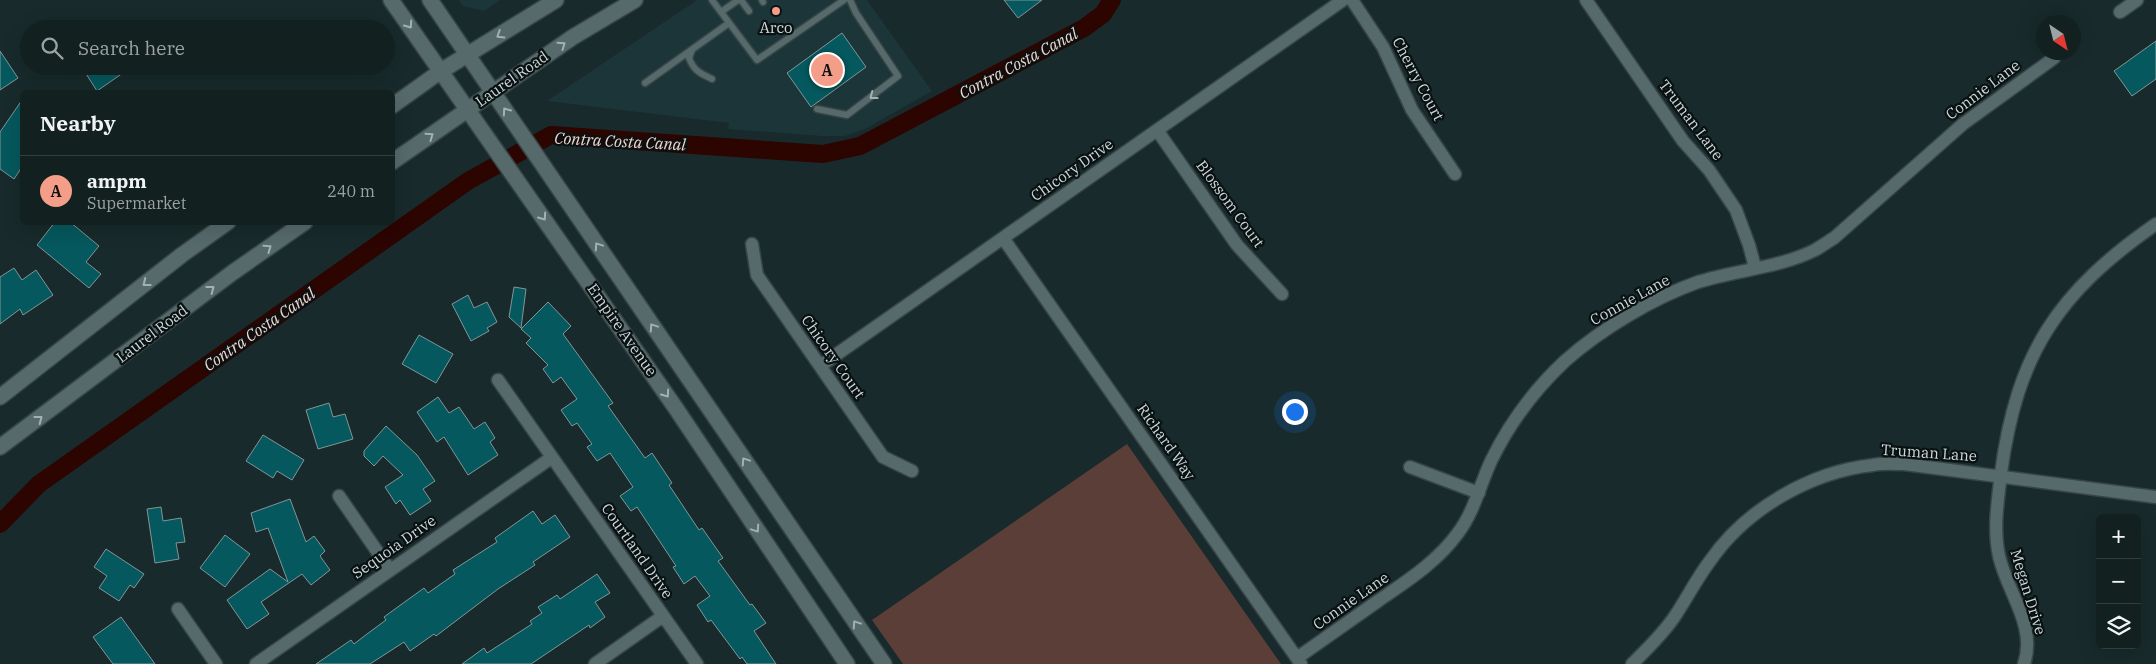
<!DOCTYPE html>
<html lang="en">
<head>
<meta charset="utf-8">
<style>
  body { margin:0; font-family:"IBM Plex Serif",serif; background:#1b2829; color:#f1f3f6 }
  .controls { position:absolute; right:15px; bottom:15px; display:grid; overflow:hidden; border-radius:8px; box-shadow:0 5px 20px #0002 }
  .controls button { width:45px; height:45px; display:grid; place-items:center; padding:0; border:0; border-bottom:1px solid #313e3e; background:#122020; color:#f1f3f6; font:25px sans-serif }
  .compass { position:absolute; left:2036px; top:15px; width:45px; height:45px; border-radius:50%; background:#122020; box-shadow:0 5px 20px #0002; rotate:145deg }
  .you { position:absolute; left:1294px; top:411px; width:18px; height:18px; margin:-12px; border:4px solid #fff; border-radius:50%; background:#1a73e8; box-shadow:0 0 0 8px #1a73e833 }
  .badge { display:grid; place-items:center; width:32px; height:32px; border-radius:50%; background:#f49e89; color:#111; font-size:16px; font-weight:700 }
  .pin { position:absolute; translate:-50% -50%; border:2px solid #fff; box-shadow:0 1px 5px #0006 }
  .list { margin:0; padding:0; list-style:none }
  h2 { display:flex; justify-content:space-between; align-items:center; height:65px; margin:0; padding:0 20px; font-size:21px }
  h2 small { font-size:16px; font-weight:400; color:#9ca3a5 }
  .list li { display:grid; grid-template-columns:32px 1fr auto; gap:15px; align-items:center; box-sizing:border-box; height:70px; padding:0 20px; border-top:1px solid #313e3e }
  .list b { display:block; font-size:19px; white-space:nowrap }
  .list p { margin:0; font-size:16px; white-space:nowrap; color:#9ca3a5 }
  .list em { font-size:16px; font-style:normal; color:#9ca3a5 }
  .icon { flex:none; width:28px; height:28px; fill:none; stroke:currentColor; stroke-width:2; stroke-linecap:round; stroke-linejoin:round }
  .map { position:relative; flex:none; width:2156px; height:664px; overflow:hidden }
  .search { position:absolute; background:#122020; box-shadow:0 5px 20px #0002; left:20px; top:20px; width:375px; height:55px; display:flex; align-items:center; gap:12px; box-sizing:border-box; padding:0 18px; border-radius:28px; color:#9ca3a5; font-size:19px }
  .panel { position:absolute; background:#122020; box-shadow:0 5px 20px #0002; left:20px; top:90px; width:375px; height:135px; border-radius:8px }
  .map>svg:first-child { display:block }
</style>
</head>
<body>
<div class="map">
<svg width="2156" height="664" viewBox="0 0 2156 664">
  <rect width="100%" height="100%" fill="#182a2b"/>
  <path fill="#1b3538" d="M459,0H500L484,11L463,6Z
    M697,0H867L932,91L865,129L845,136H821L728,129L729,123L547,101Z"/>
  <path fill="#5b3e37" d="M1127,444L1281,664H903L872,620Z"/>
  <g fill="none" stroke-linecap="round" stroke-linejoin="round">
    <path stroke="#2c0400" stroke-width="18" d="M0,524L39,484L468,181L551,135L823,154L860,146L1084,28L1103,14L1112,0"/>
  </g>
  <path fill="#05585d" stroke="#829698" d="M1004,0H1042L1018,18Z
    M842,33L866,67L811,107L787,73Z
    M2156,41V79L2132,96L2114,71Z
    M0,51L18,78L0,90Z
    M81,66H133L97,91Z
    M22,100V167L14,179L0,169V132Z
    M55,222H70L99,246L86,262L101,274L89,288L37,245Z
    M14,268L22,280L36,270L53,295L23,315L20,309L0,324V277Z
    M514,287L526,289L521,328L509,317Z
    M468,295L474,308L487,302L497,322L487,328L489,331L471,341L452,304Z
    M548,302L571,326L563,334L613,403L608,406L645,458L652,453L672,483L669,485L699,530L702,528L723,558L718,561L750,605L752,604L766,623L754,631L776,664H747L742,657L740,659L711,620L708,622L697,605L710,596L695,576L684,584L673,567L676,566L637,507L631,511L620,496L633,487L610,453L597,461L587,447L592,444L577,423L572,426L561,410L577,399L561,377L553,383L543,369L548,365L526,343L531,338L521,329Z
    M419,335L453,354L436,383L402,364Z
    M438,397L449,413L459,407L474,429L485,422L495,438L490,442L498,455L468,475L444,437L437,442L417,412Z
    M329,403L333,417L345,414L353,439L318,449L306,410Z
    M386,426L417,455L435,481L423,489L431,501L410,515L400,500L396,504L385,487L403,475L383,456L374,466L364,456V451Z
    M263,435L304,460L292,480L277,471L273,478L246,461Z
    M290,499L306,542L314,536L325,551L320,556L330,570L311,585L302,574L261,602L269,614L247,629L227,600L270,569L288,582L268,528L256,532L251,513Z
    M161,507L163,521L181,518L185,542L176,543L179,559L155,563L147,509Z
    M533,511L542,524L555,515L570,537L533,562L535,565L498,589L436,636L434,634L410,651L404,642L370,664H316L351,640L354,644L367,634L386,620L384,617L424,588L428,593L455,574L453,570L497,542L495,538Z
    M225,535L250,554L225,587L200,568Z
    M106,549L144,574L134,588L130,585L119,601L99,588L107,576L94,567Z
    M597,574L610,593L595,602L605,617L590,628L589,625L531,664H462L484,648L487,653L532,624L530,621L542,613L538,607L557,595L560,599Z
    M121,617L155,664H113L93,637Z"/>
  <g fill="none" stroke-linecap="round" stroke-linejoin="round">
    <g stroke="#384547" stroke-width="9">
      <path id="lane" d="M712,0L721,12
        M738,0L721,12L757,60L844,0
        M741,0L749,11
        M762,0L763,2
        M692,50L689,58C694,71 700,73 712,79
        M645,83L729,23
        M817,109L847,115L898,76L856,13L850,0"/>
    </g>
    <g stroke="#384547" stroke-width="15">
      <path id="street" d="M1352,0L1383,47L1412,110L1455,174
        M1586,0L1683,141L1709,170L1736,210L1749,245L1755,267
        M2120,12L2137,0
        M1157,130L1237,245L1282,294
        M1003,238L1301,664
        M752,244L757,275L883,457L912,471
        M820,366L1343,0
        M498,380L697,664
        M1410,467L1479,493
        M339,496L390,570
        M178,609L216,664
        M1297,658C1324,639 1351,620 1378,601C1407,581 1437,562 1458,533C1474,512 1480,485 1491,461C1509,424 1535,389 1565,361C1601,329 1653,298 1698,282C1736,270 1779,268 1815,250C1821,247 1827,242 1834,238L1963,124L2054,58
        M256,664L551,458
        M595,664L663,616
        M1632,664C1647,649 1663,634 1675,616C1687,598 1697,578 1710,561C1746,509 1810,472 1873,465C1883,463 1894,464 1904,464L2156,497
        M2024,664C2037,626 2007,592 1999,556C1993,528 1998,500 2001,473C2017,353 2058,292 2156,224"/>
    </g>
    <g stroke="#384547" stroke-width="18">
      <path id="secondary" d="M391,0L675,407L847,664
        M430,0L884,664
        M392,106L441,71L556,0
        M392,162L573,37L635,0
        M0,397L183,254L228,222
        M0,447L232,273L305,222"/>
    </g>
    <use href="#lane" stroke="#56696b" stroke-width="6"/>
    <use href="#street" stroke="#56696b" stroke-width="12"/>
    <use href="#secondary" stroke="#56696b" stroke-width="15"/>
  </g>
  <defs><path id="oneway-chevron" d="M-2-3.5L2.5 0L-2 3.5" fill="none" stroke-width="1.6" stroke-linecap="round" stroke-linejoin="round" transform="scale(1.25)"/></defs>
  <g stroke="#a3b1b2">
    <use href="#oneway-chevron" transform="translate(409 25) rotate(55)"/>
    <use href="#oneway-chevron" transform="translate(500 35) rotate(148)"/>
    <use href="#oneway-chevron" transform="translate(562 45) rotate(-35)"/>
    <use href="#oneway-chevron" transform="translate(873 96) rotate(143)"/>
    <use href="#oneway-chevron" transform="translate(506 111) rotate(-125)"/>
    <use href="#oneway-chevron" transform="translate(430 136) rotate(-35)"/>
    <use href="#oneway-chevron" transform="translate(543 217) rotate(55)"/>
    <use href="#oneway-chevron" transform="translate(598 246) rotate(-124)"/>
    <use href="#oneway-chevron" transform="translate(268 248) rotate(-35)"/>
    <use href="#oneway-chevron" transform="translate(146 283) rotate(142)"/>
    <use href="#oneway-chevron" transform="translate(211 289) rotate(-37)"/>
    <use href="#oneway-chevron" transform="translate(653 327) rotate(-124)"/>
    <use href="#oneway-chevron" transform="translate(666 394) rotate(55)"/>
    <use href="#oneway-chevron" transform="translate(39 419) rotate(-37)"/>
    <use href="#oneway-chevron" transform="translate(745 461) rotate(-124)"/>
    <use href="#oneway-chevron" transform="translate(756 529) rotate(56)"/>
    <use href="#oneway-chevron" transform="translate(856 624) rotate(-124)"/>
  </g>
  <circle fill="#f49e89" stroke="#091112" stroke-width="2" cx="776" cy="11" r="5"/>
  <g text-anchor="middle" stroke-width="4.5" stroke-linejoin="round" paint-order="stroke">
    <g font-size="15" fill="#cdd8d9" stroke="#091112">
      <text x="776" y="33">Arco</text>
    </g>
    <g font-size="15" fill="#cdd8d9" stroke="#091112">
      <text transform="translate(512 79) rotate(-35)" y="5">Laurel Road</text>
      <text transform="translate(1418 79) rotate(62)" y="5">Cherry Court</text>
      <text transform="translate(1983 90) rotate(-37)" y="5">Connie Lane</text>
      <text transform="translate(1691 120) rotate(53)" y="5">Truman Lane</text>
      <text transform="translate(1072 170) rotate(-35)" y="5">Chicory Drive</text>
      <text transform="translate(1230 204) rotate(54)" y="5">Blossom Court</text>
      <text transform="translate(1630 300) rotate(-29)" y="5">Connie Lane</text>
      <text transform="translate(622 330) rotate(55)" y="5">Empire Avenue</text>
      <text transform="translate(152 334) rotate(-37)" y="5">Laurel Road</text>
      <text transform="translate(833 357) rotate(55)" y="5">Chicory Court</text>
      <text transform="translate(1166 442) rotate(55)" y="5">Richard Way</text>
      <text transform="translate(1929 453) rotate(4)" y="5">Truman Lane</text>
      <text transform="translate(394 547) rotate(-35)" y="5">Sequoia Drive</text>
      <text transform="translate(637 551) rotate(55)" y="5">Courtland Drive</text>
      <text transform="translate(2028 592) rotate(73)" y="5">Megan Drive</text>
      <text transform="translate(1351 601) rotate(-35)" y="5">Connie Lane</text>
    </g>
    <g font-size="16" font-style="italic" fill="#f7d5cd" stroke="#091112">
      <text transform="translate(1018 63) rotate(-28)" y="6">Contra Costa Canal</text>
      <text transform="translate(620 141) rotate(3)" y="6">Contra Costa Canal</text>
      <text transform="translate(259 329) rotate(-35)" y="6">Contra Costa Canal</text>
    </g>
  </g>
</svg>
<div class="controls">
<button>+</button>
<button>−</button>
<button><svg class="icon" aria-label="layers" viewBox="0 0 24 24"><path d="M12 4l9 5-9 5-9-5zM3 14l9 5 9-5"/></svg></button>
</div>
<svg class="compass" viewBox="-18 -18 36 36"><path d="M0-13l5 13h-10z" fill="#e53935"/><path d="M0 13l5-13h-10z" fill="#9ca3a5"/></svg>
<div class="you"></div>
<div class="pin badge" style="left:827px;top:70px">A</div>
<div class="search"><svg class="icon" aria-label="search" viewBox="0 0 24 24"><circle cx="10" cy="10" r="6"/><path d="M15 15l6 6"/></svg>Search here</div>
<section class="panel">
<h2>Nearby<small></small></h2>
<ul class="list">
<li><span class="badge">A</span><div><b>ampm</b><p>Supermarket</p></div><em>240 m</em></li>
</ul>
</section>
</div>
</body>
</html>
